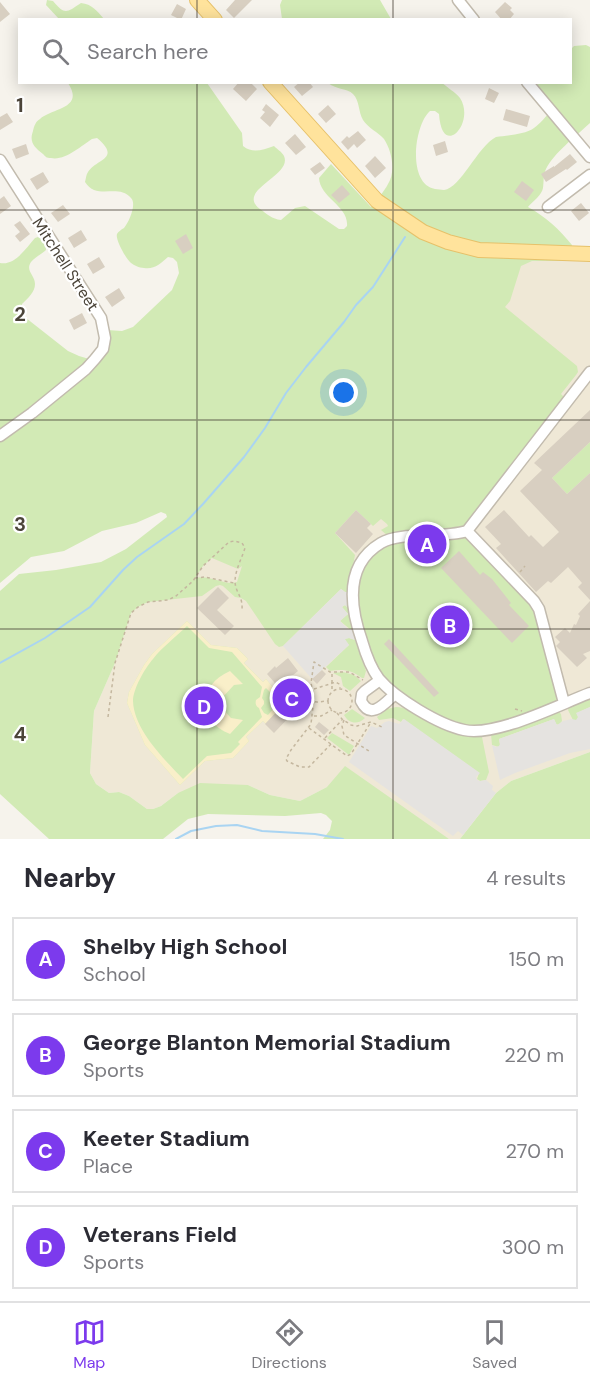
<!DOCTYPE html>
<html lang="en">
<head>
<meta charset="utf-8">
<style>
  body { margin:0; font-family:"DM Sans",sans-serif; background:#f2f2f3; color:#2b2b33 }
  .you { position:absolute; left:344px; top:393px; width:21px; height:21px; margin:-15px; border:4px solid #fff; border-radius:50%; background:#1a73e8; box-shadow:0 0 0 9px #1a73e833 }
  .badge { display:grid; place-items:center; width:39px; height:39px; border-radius:50%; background:#7c3aed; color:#fff; font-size:20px; font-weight:700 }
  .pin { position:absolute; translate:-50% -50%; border:3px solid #fff; box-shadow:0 2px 6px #0006 }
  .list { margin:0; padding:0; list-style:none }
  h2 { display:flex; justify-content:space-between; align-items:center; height:78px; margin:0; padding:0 24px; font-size:26px }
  h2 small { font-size:20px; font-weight:400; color:#7c7c81 }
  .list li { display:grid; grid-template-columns:39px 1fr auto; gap:18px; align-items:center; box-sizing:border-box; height:84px; margin:0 12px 12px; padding:0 12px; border:2px solid #e1e1e2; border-radius:0px }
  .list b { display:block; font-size:22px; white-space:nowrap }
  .list p { margin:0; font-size:20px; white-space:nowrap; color:#7c7c81 }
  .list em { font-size:20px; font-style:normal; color:#7c7c81 }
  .icon { flex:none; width:33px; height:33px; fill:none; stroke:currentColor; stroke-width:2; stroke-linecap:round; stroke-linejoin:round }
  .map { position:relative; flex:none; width:590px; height:839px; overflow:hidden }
  .search { position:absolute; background:#fff; box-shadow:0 3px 15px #0003; left:18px; right:18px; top:18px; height:66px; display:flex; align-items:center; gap:15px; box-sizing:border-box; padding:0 21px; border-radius:0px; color:#7c7c81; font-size:22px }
  .sheet { height:462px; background:#fff }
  nav { display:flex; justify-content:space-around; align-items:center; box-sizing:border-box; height:84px; border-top:2px solid #e1e1e2; background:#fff; font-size:16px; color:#7c7c81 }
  nav a { display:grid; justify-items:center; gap:3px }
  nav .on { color:#7c3aed }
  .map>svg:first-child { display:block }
</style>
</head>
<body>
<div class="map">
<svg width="590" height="839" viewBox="0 0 590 839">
  <rect width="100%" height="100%" fill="#f6f3ec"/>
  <path fill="#efe8d6" d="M522,261H590V752L511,781L496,793L460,839H449L327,787L300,801L270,795L248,785L178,793L161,806L153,809H147L129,796L119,792L109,793L96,784L90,773L94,711L115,663L131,613L138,607L148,602L203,566L212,558Z"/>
  <path fill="#d2eab5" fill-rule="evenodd" d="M47,0L53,1C65,15 66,13 81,3C92,4 97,11 104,19H59L46,5Z
    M282,0H380L391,19H282L280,5Z
    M586,45L590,47V123C577,135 553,154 546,169C543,175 544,181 543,188C542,195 533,201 528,207C546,217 559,229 572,245L570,261H532L521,266L510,301L505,307L577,366L578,372L576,375L561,394L564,397L462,528L388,536L381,530L388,526L387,524L381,519L373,526L356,510L335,533L355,555L348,592H345L341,589L283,646L279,647L275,644L246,601L241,598L235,597L223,586L220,585L216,586L202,596L148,602L138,607L131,613L115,663L94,711L90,773L96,784L109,793L119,792L129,796L147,809H153L161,806L178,793L200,783L248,785L270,795L300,801L327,787L345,766L449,839H323L330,830L332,821L326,815L321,813L285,816L208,814L188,819L163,839H49L0,794V591L19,574L56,570L101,562L126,549L167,517L166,514L161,512L136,523L102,531L64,551L31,557L0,583V263C15,266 26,248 35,238L38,237C43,240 46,243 46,250C42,254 35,257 31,262C25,271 35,275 35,284C35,292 28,298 22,304V312L26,318L68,351L79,356L96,361L107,330L122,331L133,327L172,290L179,273L177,262L173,258L168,257C161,263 154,270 144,268C139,268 134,265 131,263C126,259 115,239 117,234C118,232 122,229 124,228C129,222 137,204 131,198C118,183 97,201 85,182C86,178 86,175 88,172C96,159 122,159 97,138L92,139C81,146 65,161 51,158C46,158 46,157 43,154C34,147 29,142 33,131C34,126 36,121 40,119C52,108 85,109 68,83H207L242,133L243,146C253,154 262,150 274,146C277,149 282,152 284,156C293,176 235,190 260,209C267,214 272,219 281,220L295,208L305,206L339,229H344L347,226C349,206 320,198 319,178L331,164L371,207C377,199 384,192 388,184C396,172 392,151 384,139C378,132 368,128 363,120C358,112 360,101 353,94C347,88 337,90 328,83H442C447,87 456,93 460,98C476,123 442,160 439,114L435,111H430C414,125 407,184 435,189C438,189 441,190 444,190C461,188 477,147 496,137C507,135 524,135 534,128C540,124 546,116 551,111L533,89L539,83L570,82L571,49L574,46ZM212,558L238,569L242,566L237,582C224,586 210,574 195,578L203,566Z
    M590,442V473L567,494L552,478Z
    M467,531L534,601L564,703L485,731L450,726L380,680L361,638L356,572L383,542Z
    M345,605L348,608L353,627L351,630L340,621L348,614L342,607Z
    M187,621L211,645L237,648L248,659L244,663L263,682L266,679L280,696V709L266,724L263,721L246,737L249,741L233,758L205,761L180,785L145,745L127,703L129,692L144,665L152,654Z
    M349,638L355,640L366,671L364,678H362C351,670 343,669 330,671L326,667L349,645L344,639Z
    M343,672L354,675L361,681L350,691L343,686L341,677L333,673Z
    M590,698V707L577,713L578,717V720H573L568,710L569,706Z
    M396,707C415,708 432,724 449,731C460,736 471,736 482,737L489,772L486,780L480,781L477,779L479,773L403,719L401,722L393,718L379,720L377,717L387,709Z
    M352,709L365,718C358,725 349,724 344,715Z
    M558,711L561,714L562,721L559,725L556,724L554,719L499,739L500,745L499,747L492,745L491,734Z
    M332,733L354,746L349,755L327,738Z
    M590,752V839H460L496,793L511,781Z"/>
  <path fill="#f9efc9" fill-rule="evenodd" d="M187,621L211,645L237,648L248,659L244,663L263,682L266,679L280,696V709L266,724L263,721L246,737L249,741L233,758L205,761L180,785L145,745L127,703L129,692L144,665L152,654ZM187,626L209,648L232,652L262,687L260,697L256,700C255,704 256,706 259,708L262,717L238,742L240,744L231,753L207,756L183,779C164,759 134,730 133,701C133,689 145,668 153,659C162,647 176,637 187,626ZM266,688L275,697L276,706L268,715L264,713L261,708L264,704V701L262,698L264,690Z
    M230,671L243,684L234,685L220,700L219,705L231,718L243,720L230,734C195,720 198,685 230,671Z"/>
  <path fill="#e5e3e0" d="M341,589L345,592H347L348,590V608L345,605L342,607L348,614L340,621L348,629H352L353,627L355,640L349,638L345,639L349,645L312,679L283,646Z
    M590,707V749L570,753L515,773L500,780L492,745L496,747L499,746L500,744L499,739L554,719L557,725L563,721L572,719L576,720L578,717L576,713Z
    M404,719L480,773L476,777L477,780L480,781L486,780L493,786L492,790L496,793L463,835L458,831L453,836L349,762L371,726L377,728L385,722L389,721L399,724Z"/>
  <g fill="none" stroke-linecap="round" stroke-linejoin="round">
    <path stroke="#a9d4f2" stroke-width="2" d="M0,663L45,638L90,607L123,570L137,557L184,524L203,504L244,457L265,428L286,393L306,367L344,322L356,305L373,287L405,237
      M176,839L191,831L216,826L237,825L262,831L315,834L343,839"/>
  </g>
  <path fill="#d8cfc1" d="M235,0H252L234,18L226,10Z
    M0,2L10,14L0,22Z
    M505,2L512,8L510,10L514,14L509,20H502L495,12Z
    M177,4L186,9L181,20L171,15Z
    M239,82H250L257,89L246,101L233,89Z
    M300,82H309L313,87L302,96L294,87Z
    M489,88L499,93L494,103L485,99Z
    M266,104L279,115L270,127L260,118L265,112L262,110Z
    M328,105L336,114L326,123L318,114Z
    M506,109L530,116L527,127L503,120Z
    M7,113L13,122L0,130V117Z
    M358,131L366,140L357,148L354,144L348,150L341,142L347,136L349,138Z
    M295,134L306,147L296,155L285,143Z
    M445,141L448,152L436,156L433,145Z
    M26,144L29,154L16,159L12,149Z
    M570,154L577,162L567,170L566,169L546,182L541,174L554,166V167Z
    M375,156L386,168L375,178L365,166Z
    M320,162L325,168L315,175L310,169Z
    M43,172L49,182L37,190L30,179Z
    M522,181L534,190L526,201L514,192Z
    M342,185L350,194L339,203L331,195Z
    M4,196L11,206L0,214V199Z
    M581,203L589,213L579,221L571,211Z
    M63,205L70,214L58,222L51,213Z
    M20,221L30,234L20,242L15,236L20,232L14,225Z
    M81,230L87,240L74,248L68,238Z
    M186,234L193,248L183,254L175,241Z
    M99,257L105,267L93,274L87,264Z
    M119,288L125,298L112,307L105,297Z
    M82,313L87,323L74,330L69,320Z
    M590,410V442L552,478L567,494L590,473V600L578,587L582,583L568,567L551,583L548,581L536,592L496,548L501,544L485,527L504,510L529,537L531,535L543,547L559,532L520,491L542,470L534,463Z
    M356,510L371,524L367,528L373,534L356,553L335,533Z
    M459,551L480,575L483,572L492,579L511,603L509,605L529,626L512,643L441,568Z
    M218,587L229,598L217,610L234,626L225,635L197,608Z
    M590,601V651L583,654L587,658L577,667L556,646L560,642L555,637L565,628L570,633L574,624L576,625L580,616L578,614Z
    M389,639L439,693L434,697L384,644Z
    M288,658L298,671L287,680L297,691H300V695H303L304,706H300V710L295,711L274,733L265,724L282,706L281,690L267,674L275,666L276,668Z
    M322,670L326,674L317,684L312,679Z
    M319,722L329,730L324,735L315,727Z"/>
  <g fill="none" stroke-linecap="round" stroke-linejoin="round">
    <g stroke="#c2bbae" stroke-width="13">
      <path id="minor" d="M458,0L474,20
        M527,82L590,157
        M0,160L101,318L105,338L103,349L95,359L86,369L32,413L0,436
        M548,207L590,175
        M590,372L467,531C441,539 401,531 381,543C344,565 350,607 362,641C366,655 370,667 379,679C395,698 439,725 464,730C496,737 558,705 590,693
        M467,531L534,601L539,609L564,703
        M380,680L365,691L362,694L361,701C371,721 385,703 395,694"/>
    </g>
    <g stroke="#e6c16a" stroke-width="16">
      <path id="major" d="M197,0L215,20
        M270,82L377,201L423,232L448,242L479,250L590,254"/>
    </g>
    <path stroke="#c4b79f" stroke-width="1.5" stroke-dasharray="3 3" stroke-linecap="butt" d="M520,572L525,566
      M195,578L205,577L234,583
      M332,674V692
      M328 701a12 12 0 1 1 24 0a12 12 0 1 1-24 0Z
      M314,689L336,682L339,684L340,688
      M303,701L317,702L328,701
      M515,709L522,711
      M337,713L342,719L351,725L357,726L371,722L384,728
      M314,716H321L332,710
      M108,717L115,663L131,613L138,607L148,602L168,600L176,596L193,581L203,566L229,542L234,541L242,543L245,548C242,558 235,570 235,582C236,594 243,596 242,610
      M344,720L342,726L344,735L369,751
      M309,728L347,756L351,754L371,722
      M325,738L342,720
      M331,744L309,767H300L287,761L286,759L291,750L311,724L314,698L311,683L314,662L330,672H349L363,680"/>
    <use href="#minor" stroke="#fff" stroke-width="10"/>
    <use href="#major" stroke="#ffe39c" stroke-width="14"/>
  </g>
  <path fill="none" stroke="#4b4439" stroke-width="1.5" stroke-opacity="0.55" d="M197,0V20M393,0V20M197,82V839M393,82V839M0,210H590M0,420H590M0,629H590"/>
  <g text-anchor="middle" stroke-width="4.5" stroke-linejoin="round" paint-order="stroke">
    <g font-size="16" fill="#4b4439" stroke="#fff">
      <text transform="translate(66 264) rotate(57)" y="6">Mitchell Street</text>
    </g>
  </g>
  <g font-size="20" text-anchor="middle" font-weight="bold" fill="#4b4439" stroke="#fff" stroke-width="4.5" stroke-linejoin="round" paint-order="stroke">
    <text x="20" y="112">1</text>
    <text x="20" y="321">2</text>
    <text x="20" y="531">3</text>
    <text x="20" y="741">4</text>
  </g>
</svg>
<div class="you"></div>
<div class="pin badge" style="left:427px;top:544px">A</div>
<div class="pin badge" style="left:450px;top:625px">B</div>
<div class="pin badge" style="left:292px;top:698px">C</div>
<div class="pin badge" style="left:204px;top:706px">D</div>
<div class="search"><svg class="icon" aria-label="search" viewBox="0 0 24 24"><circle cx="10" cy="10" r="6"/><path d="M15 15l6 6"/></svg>Search here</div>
</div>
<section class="sheet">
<h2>Nearby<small>4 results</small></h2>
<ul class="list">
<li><span class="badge">A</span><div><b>Shelby High School</b><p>School</p></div><em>150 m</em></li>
<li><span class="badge">B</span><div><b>George Blanton Memorial Stadium</b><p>Sports</p></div><em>220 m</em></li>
<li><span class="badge">C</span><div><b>Keeter Stadium</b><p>Place</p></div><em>270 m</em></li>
<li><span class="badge">D</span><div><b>Veterans Field</b><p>Sports</p></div><em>300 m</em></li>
</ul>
</section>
<nav>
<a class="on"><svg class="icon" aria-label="map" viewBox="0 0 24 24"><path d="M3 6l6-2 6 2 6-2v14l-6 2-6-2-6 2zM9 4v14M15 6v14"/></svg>Map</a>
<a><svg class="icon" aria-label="directions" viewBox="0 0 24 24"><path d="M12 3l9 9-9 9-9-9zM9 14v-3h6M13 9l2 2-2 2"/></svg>Directions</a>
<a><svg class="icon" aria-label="saved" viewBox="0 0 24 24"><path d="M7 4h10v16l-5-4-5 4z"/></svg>Saved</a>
</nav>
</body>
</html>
